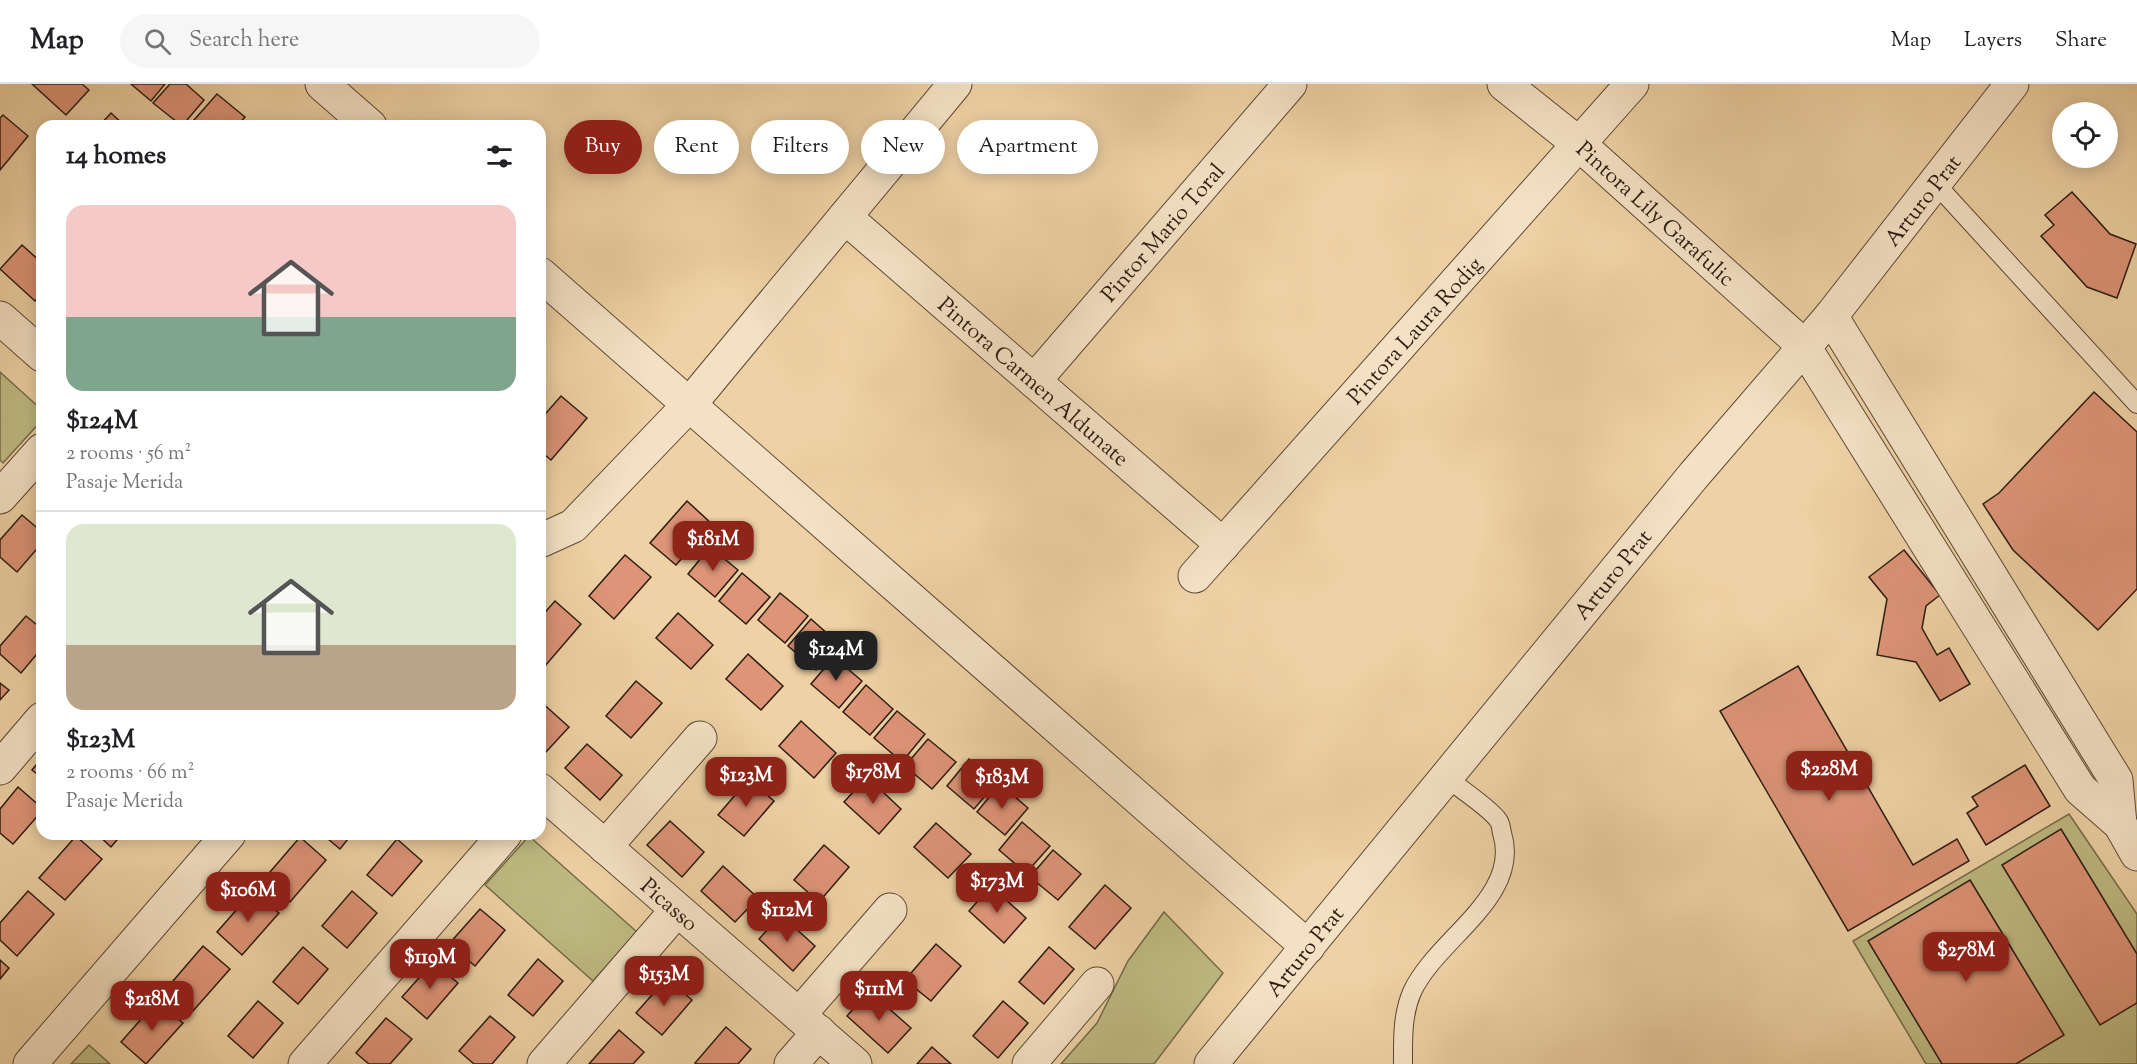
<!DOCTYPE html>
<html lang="en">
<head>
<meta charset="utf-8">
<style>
  body { margin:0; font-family:"Sorts Mill Goudy",serif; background:#f6f6f6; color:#202124; height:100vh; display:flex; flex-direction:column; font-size:22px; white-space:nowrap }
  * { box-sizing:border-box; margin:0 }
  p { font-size:20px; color:#757577 }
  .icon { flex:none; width:33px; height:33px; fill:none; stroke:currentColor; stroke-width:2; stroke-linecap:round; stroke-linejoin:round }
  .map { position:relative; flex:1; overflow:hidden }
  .details { position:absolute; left:36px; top:36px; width:510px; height:720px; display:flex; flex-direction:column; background:#fff; border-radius:18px; box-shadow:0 3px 15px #0003 }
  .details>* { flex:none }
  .hud { position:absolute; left:564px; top:36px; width:570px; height:54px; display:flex; gap:12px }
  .tools { position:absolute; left:2052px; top:18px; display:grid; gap:12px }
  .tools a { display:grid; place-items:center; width:66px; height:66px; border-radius:50%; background:#fff; box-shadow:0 3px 15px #0003; font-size:30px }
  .price { position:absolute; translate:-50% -51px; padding:0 14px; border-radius:12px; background:#8f2418; color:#fff; font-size:20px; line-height:39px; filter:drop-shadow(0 2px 3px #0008) }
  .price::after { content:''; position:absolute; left:50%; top:36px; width:18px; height:14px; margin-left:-9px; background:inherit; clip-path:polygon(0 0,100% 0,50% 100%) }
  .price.current { background:#222; color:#fff }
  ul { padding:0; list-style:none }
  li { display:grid; align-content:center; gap:12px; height:318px; padding:0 30px }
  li+li { border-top:2px solid #e0e0e0 }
  li span { display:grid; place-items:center; height:186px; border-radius:18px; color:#555 }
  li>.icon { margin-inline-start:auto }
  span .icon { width:108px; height:108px; fill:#fffc; stroke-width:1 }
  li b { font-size:26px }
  h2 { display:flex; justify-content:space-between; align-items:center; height:72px; padding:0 30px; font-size:26px }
  .chip { padding:0 21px; border-radius:27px; background:#fff; box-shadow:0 3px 15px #0003; font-size:21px; line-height:54px }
  .chip.current { background:#8f2418; color:#fff }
  header { display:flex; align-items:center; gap:36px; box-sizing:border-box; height:84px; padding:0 30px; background:#fff; border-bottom:2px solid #e0e0e0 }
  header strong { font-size:28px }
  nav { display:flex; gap:33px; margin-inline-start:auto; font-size:21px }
  .search { width:420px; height:54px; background:#f6f6f6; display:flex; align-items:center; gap:15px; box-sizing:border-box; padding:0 21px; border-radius:33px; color:#757577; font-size:22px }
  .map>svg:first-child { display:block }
  .green { fill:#beba82; stroke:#756b4a; stroke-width:1.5 }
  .building { fill:#dd9477; stroke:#2c1c13; stroke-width:1.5 }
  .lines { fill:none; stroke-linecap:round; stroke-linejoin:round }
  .service-casing { stroke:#5c4937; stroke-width:20 }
  .minor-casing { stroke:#5c4937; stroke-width:35 }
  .tertiary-casing { stroke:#5c4937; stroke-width:35 }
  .service { stroke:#f4e1c4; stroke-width:18 }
  .minor { stroke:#f4e1c4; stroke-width:33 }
  .tertiary { stroke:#f4e1c4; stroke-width:33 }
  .labels { text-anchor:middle; stroke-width:4.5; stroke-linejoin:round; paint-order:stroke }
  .street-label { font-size:22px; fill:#2c1c13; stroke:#f4e1c4 }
</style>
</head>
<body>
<header>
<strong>Map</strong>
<div class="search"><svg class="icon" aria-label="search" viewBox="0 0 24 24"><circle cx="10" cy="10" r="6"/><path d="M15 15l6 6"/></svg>Search here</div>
<nav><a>Map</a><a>Layers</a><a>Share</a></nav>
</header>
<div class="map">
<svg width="2137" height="980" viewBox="0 0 2137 980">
  <rect width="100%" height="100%" fill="#eed1a4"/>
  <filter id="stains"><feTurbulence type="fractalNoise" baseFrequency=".00333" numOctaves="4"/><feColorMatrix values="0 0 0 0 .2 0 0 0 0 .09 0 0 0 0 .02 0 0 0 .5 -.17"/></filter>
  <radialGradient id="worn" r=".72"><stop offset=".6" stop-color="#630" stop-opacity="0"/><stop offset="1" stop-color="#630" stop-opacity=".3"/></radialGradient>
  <!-- green -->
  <g class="green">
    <polygon points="0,288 42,326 42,336 3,379 0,376"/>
    <polygon points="2069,730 2137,830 2137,980 1926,980 1853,857"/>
    <polygon points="529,752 637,848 593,897 485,801"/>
    <polygon points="1164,828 1223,889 1154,980 1061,980 1097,939 1128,877"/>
    <polygon points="89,961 110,980 71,980"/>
  </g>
  <!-- building -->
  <g class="building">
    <polygon points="32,0 82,0 89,6 66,31"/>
    <polygon points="131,0 165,0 151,17"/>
    <polygon points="170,0 186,0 204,16 182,42 153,19"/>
    <polygon points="217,10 245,33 237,42 201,42 194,36"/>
    <polygon points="111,29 125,42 99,42"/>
    <polygon points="3,31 28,52 0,86 0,34"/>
    <polygon points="2072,108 2110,150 2136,160 2117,214 2087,203 2041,152 2054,141 2045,131"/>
    <polygon points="22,161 42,179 42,209 35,217 0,185"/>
    <polygon points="2094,308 2137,348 2137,505 2098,546 2013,466 1983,420 1999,409"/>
    <polygon points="561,312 587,334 551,376 540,367 540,336"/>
    <polygon points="687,417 712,440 676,481 650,459"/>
    <polygon points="22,431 42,448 42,459 17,488 0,473 0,456"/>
    <polygon points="710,463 738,486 715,513 688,490"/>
    <polygon points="1904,466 1940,511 1926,522 1922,544 1937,571 1949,564 1970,600 1940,617 1916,578 1877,571 1887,515 1869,493"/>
    <polygon points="625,471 651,493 614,535 589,512"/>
    <polygon points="742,489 770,513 746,540 719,517"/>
    <polygon points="780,509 808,532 785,559 758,536"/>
    <polygon points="555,517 581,540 545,582 540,578 540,534"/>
    <polygon points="678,529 713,561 691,585 656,554"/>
    <polygon points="26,532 42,545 42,564 21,589 0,570 0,562"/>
    <polygon points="811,535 838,559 816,586 788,562"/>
    <polygon points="748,570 783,602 761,626 726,595"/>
    <polygon points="834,573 862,597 839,624 811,600"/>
    <polygon points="1798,582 1913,781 1957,755 1969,777 1848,847 1720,627"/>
    <polygon points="636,597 662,619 631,654 606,632"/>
    <polygon points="0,599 9,606 0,616"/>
    <polygon points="866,601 893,625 870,651 843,628"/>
    <polygon points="540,617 569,643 546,668 540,662"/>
    <polygon points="897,627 925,650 902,678 874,654"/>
    <polygon points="801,637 836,669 814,694 779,662"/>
    <polygon points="928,655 956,678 932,705 905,682"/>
    <polygon points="587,660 622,691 600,716 565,684"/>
    <polygon points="42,674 42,694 32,686"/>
    <polygon points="969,675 997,698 974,725 947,702"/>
    <polygon points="2025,681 2050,722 1986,761 1967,729 1978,722 1972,713"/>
    <polygon points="867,693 901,725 879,750 844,718"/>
    <polygon points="749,695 774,717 744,752 718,731"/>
    <polygon points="1000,700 1028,724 1005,751 977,728"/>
    <polygon points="18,703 42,724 42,727 13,760 0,749 0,725"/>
    <polygon points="670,737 704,768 682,793 647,761"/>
    <polygon points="1022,738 1050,762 1026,789 999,766"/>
    <polygon points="936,739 971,770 948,794 914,763"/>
    <polygon points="2061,745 2137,870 2137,919 2100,941 2002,781"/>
    <polygon points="97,750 122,750 111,763"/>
    <polygon points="322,750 352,750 340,765"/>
    <polygon points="76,752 102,775 65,816 39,794"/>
    <polygon points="300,753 326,776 290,818 264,795"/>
    <polygon points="397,755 422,777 392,812 367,791"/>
    <polygon points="824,761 849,783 819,818 794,796"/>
    <polygon points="1053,766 1081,790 1058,816 1030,793"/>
    <polygon points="723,782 758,814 735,838 701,807"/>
    <polygon points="1970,796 2064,951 2016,980 1942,980 1868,857"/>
    <polygon points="1105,801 1131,824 1095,865 1069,843"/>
    <polygon points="991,802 1026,834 1004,859 969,827"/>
    <polygon points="28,807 54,830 17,872 0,856 0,839"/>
    <polygon points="253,807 279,829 242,871 217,848"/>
    <polygon points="352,807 377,829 347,864 322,842"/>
    <polygon points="480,825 505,846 475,882 449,860"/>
    <polygon points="781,831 815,862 793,887 759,855"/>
    <polygon points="936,860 961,882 931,917 905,896"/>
    <polygon points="203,862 230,885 193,927 167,904"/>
    <polygon points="303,863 328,885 298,920 273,898"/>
    <polygon points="1049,863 1074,885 1044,920 1019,898"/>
    <polygon points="538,875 563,897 533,932 508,911"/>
    <polygon points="0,876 9,884 0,895"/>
    <polygon points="433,878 458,899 427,935 402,913"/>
    <polygon points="667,894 692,916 662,951 636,929"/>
    <polygon points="869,907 911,944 888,969 847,932"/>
    <polygon points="157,917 183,939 146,980 121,958"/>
    <polygon points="258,917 283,939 253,974 228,952"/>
    <polygon points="1003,917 1028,939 998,974 973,952"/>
    <polygon points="490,932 515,953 492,980 474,980 459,967"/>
    <polygon points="386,934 412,955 390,980 369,980 356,969"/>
    <polygon points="726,943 751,965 738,980 697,980 695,979"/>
    <polygon points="619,946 644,968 633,980 589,980"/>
    <polygon points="932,963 951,980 917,980"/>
  </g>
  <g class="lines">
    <!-- service casing -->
    <g class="service-casing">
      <g id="service">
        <polyline points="1935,99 2137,320"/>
        <path d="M1403,980C1403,956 1402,931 1412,908C1436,855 1522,813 1502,749C1501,745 1501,739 1498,736C1491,725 1457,702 1445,693"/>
      </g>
    </g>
    <!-- minor casing -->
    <g class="minor-casing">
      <g id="minor">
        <polyline points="322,0 370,42"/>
        <polyline points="1504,0 1579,60 1803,261 2080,705 2120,740 2137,770"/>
        <polyline points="845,133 1223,461"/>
        <polyline points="540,190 1308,863"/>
        <polyline points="1831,232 2116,696 2120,740"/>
        <polyline points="0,234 42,271"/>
        <polyline points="1034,297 1290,0"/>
        <polyline points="0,413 42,366"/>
        <polyline points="540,457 573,442 689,321 955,0"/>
        <polyline points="1195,492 1632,0"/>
        <polyline points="0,684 42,635"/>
        <polyline points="540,706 855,980"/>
        <polyline points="605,763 700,654"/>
        <polyline points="799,931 890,826"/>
        <polyline points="30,980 229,750"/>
        <polyline points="305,980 505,750"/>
        <polyline points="544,980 677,826"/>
        <polyline points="791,980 819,948"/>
        <polyline points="1029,980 1097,900"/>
      </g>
    </g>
    <!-- tertiary casing -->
    <g class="tertiary-casing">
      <polyline id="tertiary" points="1211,980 1694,391 1831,232 2012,0"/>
    </g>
    <!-- service -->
    <use href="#service" class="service"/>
    <!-- minor -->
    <use href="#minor" class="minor"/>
    <!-- tertiary -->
    <use href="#tertiary" class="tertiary"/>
  </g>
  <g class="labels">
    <!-- street labels -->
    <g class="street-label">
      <text transform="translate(1922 116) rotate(-52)" y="8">Arturo Prat</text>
      <text transform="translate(1656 129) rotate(42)" y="8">Pintora Lily Garafulic</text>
      <text transform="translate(1162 148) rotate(-49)" y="8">Pintor Mario Toral</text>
      <text transform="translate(1414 246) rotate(-48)" y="8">Pintora Laura Rodig</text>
      <text transform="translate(1034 297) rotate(41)" y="8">Pintora Carmen Aldunate</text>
      <text transform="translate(1612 490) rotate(-51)" y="8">Arturo Prat</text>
      <text transform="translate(670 820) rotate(41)" y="8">Picasso</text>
      <text transform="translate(1304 867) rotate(-51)" y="8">Arturo Prat</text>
    </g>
  </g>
  <rect width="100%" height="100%" filter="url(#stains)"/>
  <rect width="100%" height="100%" fill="url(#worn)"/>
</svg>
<div class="tools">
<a><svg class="icon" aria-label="locate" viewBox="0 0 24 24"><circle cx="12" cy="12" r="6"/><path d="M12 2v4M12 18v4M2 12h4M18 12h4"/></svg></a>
</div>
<b class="price" style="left:713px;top:488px">$181M</b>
<b class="price current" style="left:836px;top:598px">$124M</b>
<b class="price" style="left:1829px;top:718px">$228M</b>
<b class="price" style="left:873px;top:721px">$178M</b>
<b class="price" style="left:746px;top:724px">$123M</b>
<b class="price" style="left:1002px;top:726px">$183M</b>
<b class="price" style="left:997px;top:830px">$173M</b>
<b class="price" style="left:248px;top:839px">$106M</b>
<b class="price" style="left:787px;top:859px">$112M</b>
<b class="price" style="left:1966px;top:899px">$278M</b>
<b class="price" style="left:430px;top:906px">$119M</b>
<b class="price" style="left:664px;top:923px">$153M</b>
<b class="price" style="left:879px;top:938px">$111M</b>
<b class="price" style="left:152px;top:948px">$218M</b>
<div class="hud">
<a class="chip current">Buy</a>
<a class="chip">Rent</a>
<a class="chip">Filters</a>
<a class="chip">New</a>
<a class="chip">Apartment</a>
</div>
<section class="details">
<h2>14 homes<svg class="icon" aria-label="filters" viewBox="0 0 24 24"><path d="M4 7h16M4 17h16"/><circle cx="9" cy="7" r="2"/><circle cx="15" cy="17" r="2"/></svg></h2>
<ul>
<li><span style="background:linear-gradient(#f6c9c9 60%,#7fa58c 0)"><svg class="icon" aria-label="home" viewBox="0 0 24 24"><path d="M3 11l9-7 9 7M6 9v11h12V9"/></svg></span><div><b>$124M</b><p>2 rooms · 56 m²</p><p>Pasaje Merida</p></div></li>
<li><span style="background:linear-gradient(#dfe7d0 65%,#b9a48a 0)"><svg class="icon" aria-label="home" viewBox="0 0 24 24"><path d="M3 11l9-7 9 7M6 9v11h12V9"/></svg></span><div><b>$123M</b><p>2 rooms · 66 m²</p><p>Pasaje Merida</p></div></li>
</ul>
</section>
</div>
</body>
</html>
